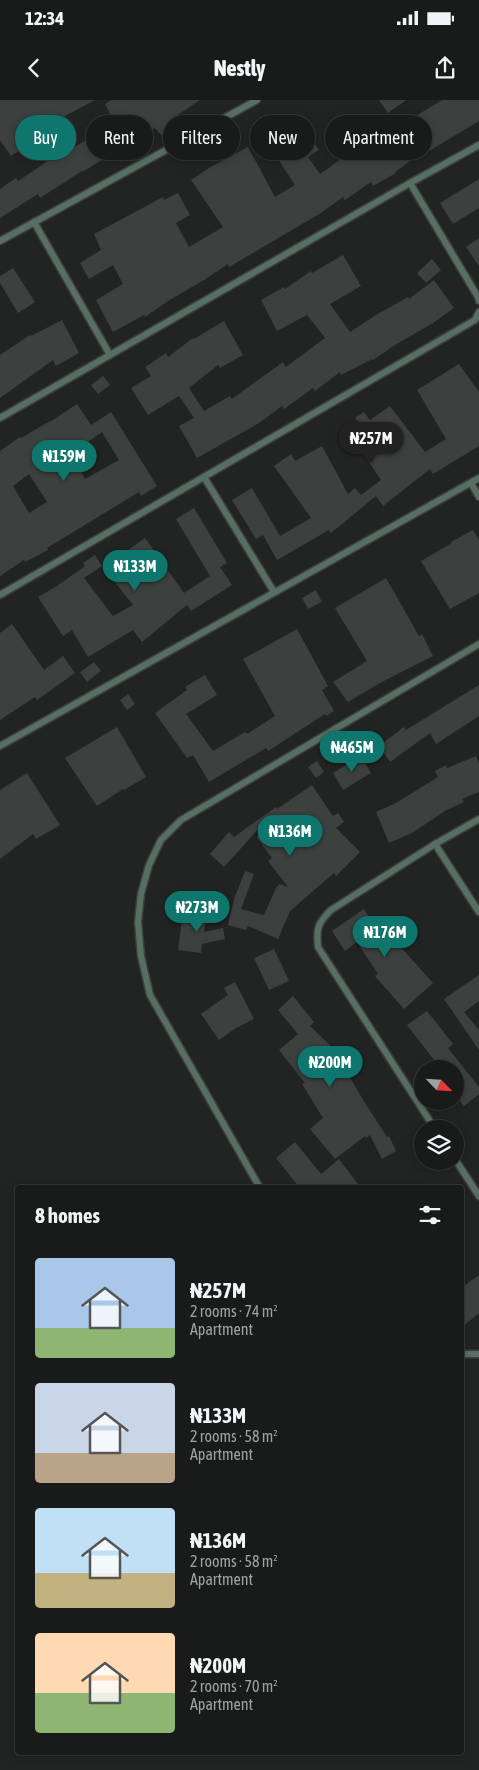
<!DOCTYPE html>
<html lang="en">
<head>
<meta charset="utf-8">
<style>
  body { margin:0; font-family:"Asap Condensed",sans-serif; background:#222423; color:#f1f3f6; height:100vh; display:flex; flex-direction:column; font-size:19px; white-space:nowrap }
  * { box-sizing:border-box; margin:0 }
  p { font-size:16px; color:#9fa1a2 }
  .icon { flex:none; width:28px; height:28px; fill:none; stroke:currentColor; stroke-width:2; stroke-linecap:round; stroke-linejoin:round }
  .map { position:relative; flex:1; overflow:hidden }
  .details { position:absolute; left:15px; top:1085px; width:449px; height:570px; display:flex; flex-direction:column; background:#191b1a; border-radius:5px; box-shadow:0 2px 8px #0003,0 0 0 1px #373939 }
  .details>* { flex:none }
  .top-card { position:absolute; left:15px; top:15px; width:450px; height:45px; display:flex; gap:10px }
  .needle { width:32px; rotate:115deg }
  .tools { position:absolute; left:414px; top:960px; display:grid; gap:10px }
  .tools a { display:grid; place-items:center; width:50px; height:50px; border-radius:50%; background:#191b1a; box-shadow:0 2px 8px #0003,0 0 0 1px #373939; font-size:25px }
  .price { position:absolute; translate:-50% -42px; padding:0 11px; border-radius:18px; background:#0f766e; color:#fff; font-size:16px; line-height:32px; filter:drop-shadow(0 1px 2px #0008) }
  .price::after { content:''; position:absolute; left:50%; top:30px; width:15px; height:11px; margin-left:-8px; background:inherit; clip-path:polygon(0 0,100% 0,50% 100%) }
  .price.on { background:#222; color:#fff }
  ul { padding:0; list-style:none }
  li { display:flex; align-items:center; gap:15px; height:125px; padding:0 20px }
  li span { display:grid; place-items:center; flex:none; width:140px; height:100px; border-radius:5px; color:#555 }
  li>.icon { margin-inline-start:auto }
  span .icon { width:60px; height:60px; fill:#fffc; stroke-width:1 }
  li b { font-size:21px }
  h2 { display:flex; justify-content:space-between; align-items:center; height:60px; padding:0 20px; font-size:21px }
  .pill { padding:0 18px; border-radius:22px; background:#191b1a; box-shadow:0 2px 8px #0003,0 0 0 1px #373939; font-size:18px; line-height:45px }
  .pill.on { background:#0f766e; color:#fff }
  .status { display:flex; justify-content:space-between; align-items:center; height:35px; padding:0 25px; background:#191b1a; direction:ltr }
  .status svg { height:14px; fill:currentColor }
  header { display:flex; justify-content:space-between; align-items:center; height:65px; padding:0 20px; background:#191b1a; font-size:22px; font-weight:800 }
  .map>svg:first-child { display:block }
  .building { fill:#3c403e; fill-rule:evenodd }
  .lines { fill:none; stroke-linecap:round; stroke-linejoin:round }
  .lane-casing { stroke:#3d3f3e; stroke-width:9 }
  .lane { stroke:#576f62; stroke-width:6 }
</style>
</head>
<body>
<div class="status"><b>12:34</b><svg viewBox="0 0 49 12"><path d="M0 12V9h3v3zM5 12V6h3v6zM10 12V3h3v9zM15 12V0h3v12zM26 1h20v11H26zM47 4h2v5h-2z"/></svg></div>
<header><svg class="icon" aria-label="back" viewBox="0 0 24 24"><path d="M15 5l-7 7 7 7"/></svg>Nestly<svg class="icon" aria-label="share" viewBox="0 0 24 24"><path d="M12 15V3M7 8l5-5 5 5M5 13v7h14v-7"/></svg></header>
<div class="map">
<svg width="479" height="1670" viewBox="0 0 479 1670">
  <rect width="100%" height="100%" fill="#212423"/>
  <!-- building -->
  <g class="building">
    <polygon points="0,0 95,0 65,16 30,39 32,42 11,56 0,40"/>
    <polygon points="112,0 200,0 166,23 172,30 164,38 155,28 82,72 82,71 40,98 38,94 0,118 0,89 16,78 18,81 60,53 61,55 115,23 105,4"/>
    <polygon points="379,0 406,0 388,13"/>
    <polygon points="442,0 479,0 479,21 429,51 427,49 395,72 396,73 373,86 371,82 345,100 343,97 321,113 229,167 228,164 204,180 168,201 145,217 144,215 113,232 96,200 123,184 113,165 89,179 80,163 101,150 94,134 163,97 164,100 178,93 190,115 176,123 189,147 223,127 191,80 209,68 248,47 275,97 295,85 272,50 285,41 277,30 297,17 319,50 308,57 320,74 344,57 375,40 375,41"/>
    <polygon points="479,79 479,108 453,124 440,103"/>
    <polygon points="479,138 479,166 466,147"/>
    <polygon points="343,155 361,186 330,204 350,232 376,215 408,197 409,199 434,180 454,208 433,223 395,245 373,260 372,259 341,275 340,272 315,291 313,288 284,309 282,306 259,323 197,358 179,326 194,318 179,296 148,315 131,288 151,276 145,267 166,253 168,257 193,238 194,239 224,221 243,255 220,268 218,265 189,288 204,311 230,296 232,299 283,262 286,267 325,238 307,215 277,231 261,200 284,187 285,189 311,171 312,173"/>
    <polygon points="432,159 441,170 426,183 417,173"/>
    <polygon points="13,168 35,202 18,213 0,183 0,176"/>
    <polygon points="62,220 79,253 56,266 53,260 0,298 0,255 30,235 31,236"/>
    <polygon points="459,264 479,292 479,346 433,374 430,369 383,406 376,396 331,433 329,430 277,460 263,435 256,439 232,400 252,388 280,436 311,418 274,366 291,354 295,361 322,346 348,394 355,388 361,395 381,380 349,332 360,324 355,318 364,312 370,320 390,306 425,352 446,339 417,290"/>
    <polygon points="103,276 110,285 98,294 91,285"/>
    <path d="M77,304L91,325L111,312L157,386L141,396L139,392L47,448L48,450L25,462L24,460L0,476V351L20,337L21,338L50,321V322ZM102,332L119,360L85,379L72,353ZM29,374L47,402L29,413L13,386Z"/>
    <polygon points="194,408 227,463 220,467 232,485 191,511 187,505 142,542 133,530 88,557 72,530 63,536 38,497 57,486 85,466 83,463 95,455 102,466 84,478 113,516 133,505 107,472 131,453 128,450 145,438 184,493 210,476 176,419"/>
    <polygon points="473,430 479,440 479,493 450,509 421,461 452,443 451,442"/>
    <polygon points="386,478 419,536 422,534 433,556 378,584 348,602 333,582 367,561 335,508"/>
    <polygon points="316,490 322,502 308,509 302,498"/>
    <polygon points="12,524 44,570 63,556 75,573 37,600 35,597 0,620 0,533"/>
    <polygon points="297,529 328,586 322,590 334,611 326,616 325,614 268,651 266,648 209,682 193,655 187,658 155,613 187,590 185,587 205,575 217,595 186,614 213,651 245,632 247,634 275,616 243,559"/>
    <polygon points="94,562 101,571 87,582 80,572"/>
    <polygon points="479,585 479,616 436,644 430,633 390,662 379,646 404,627 406,630"/>
    <polygon points="128,594 135,604 127,610 120,600"/>
    <polygon points="117,627 146,677 124,690 123,689 97,706 65,658"/>
    <polygon points="361,656 371,673 343,690 333,673"/>
    <polygon points="476,656 479,664 479,692 462,699 464,702 445,711 412,733 389,743 376,712 396,703 438,677 435,671 446,665 447,668"/>
    <polygon points="317,661 324,672 316,678 308,667"/>
    <polygon points="27,673 60,725 36,739 33,734 0,759 0,690"/>
    <polygon points="312,685 333,716 338,713 344,722 336,728 360,752 336,776 334,773 290,811 278,839 248,826 246,830 228,825 234,799 245,771 254,774 241,809 264,815 276,788 280,784 288,787 268,761 272,758 257,738 261,726 224,767 210,754 229,732 234,737 276,707 277,709"/>
    <polygon points="364,809 378,831 389,824 401,842 398,844 433,883 404,909 375,876 378,874 357,842 345,851 332,831"/>
    <polygon points="183,812 206,815 204,832 223,828 225,839 202,844 201,853 178,850"/>
    <polygon points="274,849 289,881 269,890 254,858"/>
    <polygon points="479,875 479,901 464,912 479,930 479,950 444,899"/>
    <polygon points="235,882 254,919 236,928 219,940 201,914 228,895 224,888"/>
    <polygon points="293,896 314,922 310,926 339,954 337,956 365,1003 387,1037 389,1036 396,1051 382,1059 370,1035 366,1038 365,1036 335,1059 310,1029 323,1018 302,984 305,983 279,950 298,934 278,910"/>
    <polygon points="427,911 453,944 448,948 479,987 479,994 464,1006 455,995 455,969 441,969 407,925"/>
    <polygon points="295,1042 321,1074 339,1059 361,1088 300,1088 276,1058"/>
    <polygon points="479,1175 479,1213 461,1228 461,1188"/>
  </g>
  <g class="lines">
    <!-- lane casing -->
    <g class="lane-casing">
      <g id="lane">
        <polyline points="410,83 478,197 479,201"/>
        <polyline points="34,122 110,255"/>
        <polyline points="0,141 257,0"/>
        <polyline points="0,318 410,83 479,45"/>
        <polyline points="204,377 274,492"/>
        <polyline points="471,383 479,397"/>
        <polyline points="0,495 475,220 479,212"/>
        <polyline points="0,646 479,378"/>
        <polyline points="435,744 479,812"/>
        <path d="M435,1029L318,847C316,828 318,823 331,810L435,744L479,719"/>
        <polyline points="455,1059 479,1096"/>
        <polyline points="260,1088 150,895 141,856 138,822 141,794 149,765 161,740 181,720 479,544"/>
        <polyline points="461,1254 479,1254"/>
      </g>
    </g>
    <!-- lane -->
    <use href="#lane" class="lane"/>
  </g>
</svg>
<div class="tools">
<a><svg class="needle" viewBox="-14 -14 28 28"><path d="M0-13l5 13h-10z" fill="#e53935"/><path d="M0 13l5-13h-10z" fill="#9fa1a2"/></svg></a>
<a><svg class="icon" aria-label="layers" viewBox="0 0 24 24"><path d="M12 4l9 5-9 5-9-5zM3 14l9 5 9-5"/></svg></a>
</div>
<b class="price on" style="left:371px;top:364px">₦257M</b>
<b class="price" style="left:64px;top:382px">₦159M</b>
<b class="price" style="left:135px;top:492px">₦133M</b>
<b class="price" style="left:352px;top:673px">₦465M</b>
<b class="price" style="left:290px;top:757px">₦136M</b>
<b class="price" style="left:197px;top:833px">₦273M</b>
<b class="price" style="left:385px;top:858px">₦176M</b>
<b class="price" style="left:330px;top:988px">₦200M</b>
<div class="top-card">
<a class="pill on">Buy</a>
<a class="pill">Rent</a>
<a class="pill">Filters</a>
<a class="pill">New</a>
<a class="pill">Apartment</a>
</div>
<section class="details">
<h2>8 homes<svg class="icon" aria-label="filters" viewBox="0 0 24 24"><path d="M4 7h16M4 17h16"/><circle cx="9" cy="7" r="2"/><circle cx="15" cy="17" r="2"/></svg></h2>
<ul>
<li><span style="background:linear-gradient(#a9c7e8 70%,#8fb573 0)"><svg class="icon" aria-label="home" viewBox="0 0 24 24"><path d="M3 11l9-7 9 7M6 9v11h12V9"/></svg></span><div><b>₦257M</b><p>2 rooms · 74 m²</p><p>Apartment</p></div></li>
<li><span style="background:linear-gradient(#c9d6e8 70%,#b9a48a 0)"><svg class="icon" aria-label="home" viewBox="0 0 24 24"><path d="M3 11l9-7 9 7M6 9v11h12V9"/></svg></span><div><b>₦133M</b><p>2 rooms · 58 m²</p><p>Apartment</p></div></li>
<li><span style="background:linear-gradient(#bfe0f5 65%,#c2b280 0)"><svg class="icon" aria-label="home" viewBox="0 0 24 24"><path d="M3 11l9-7 9 7M6 9v11h12V9"/></svg></span><div><b>₦136M</b><p>2 rooms · 58 m²</p><p>Apartment</p></div></li>
<li><span style="background:linear-gradient(#ffd9b3 60%,#8fb573 0)"><svg class="icon" aria-label="home" viewBox="0 0 24 24"><path d="M3 11l9-7 9 7M6 9v11h12V9"/></svg></span><div><b>₦200M</b><p>2 rooms · 70 m²</p><p>Apartment</p></div></li>
</ul>
</section>
</div>
</body>
</html>
